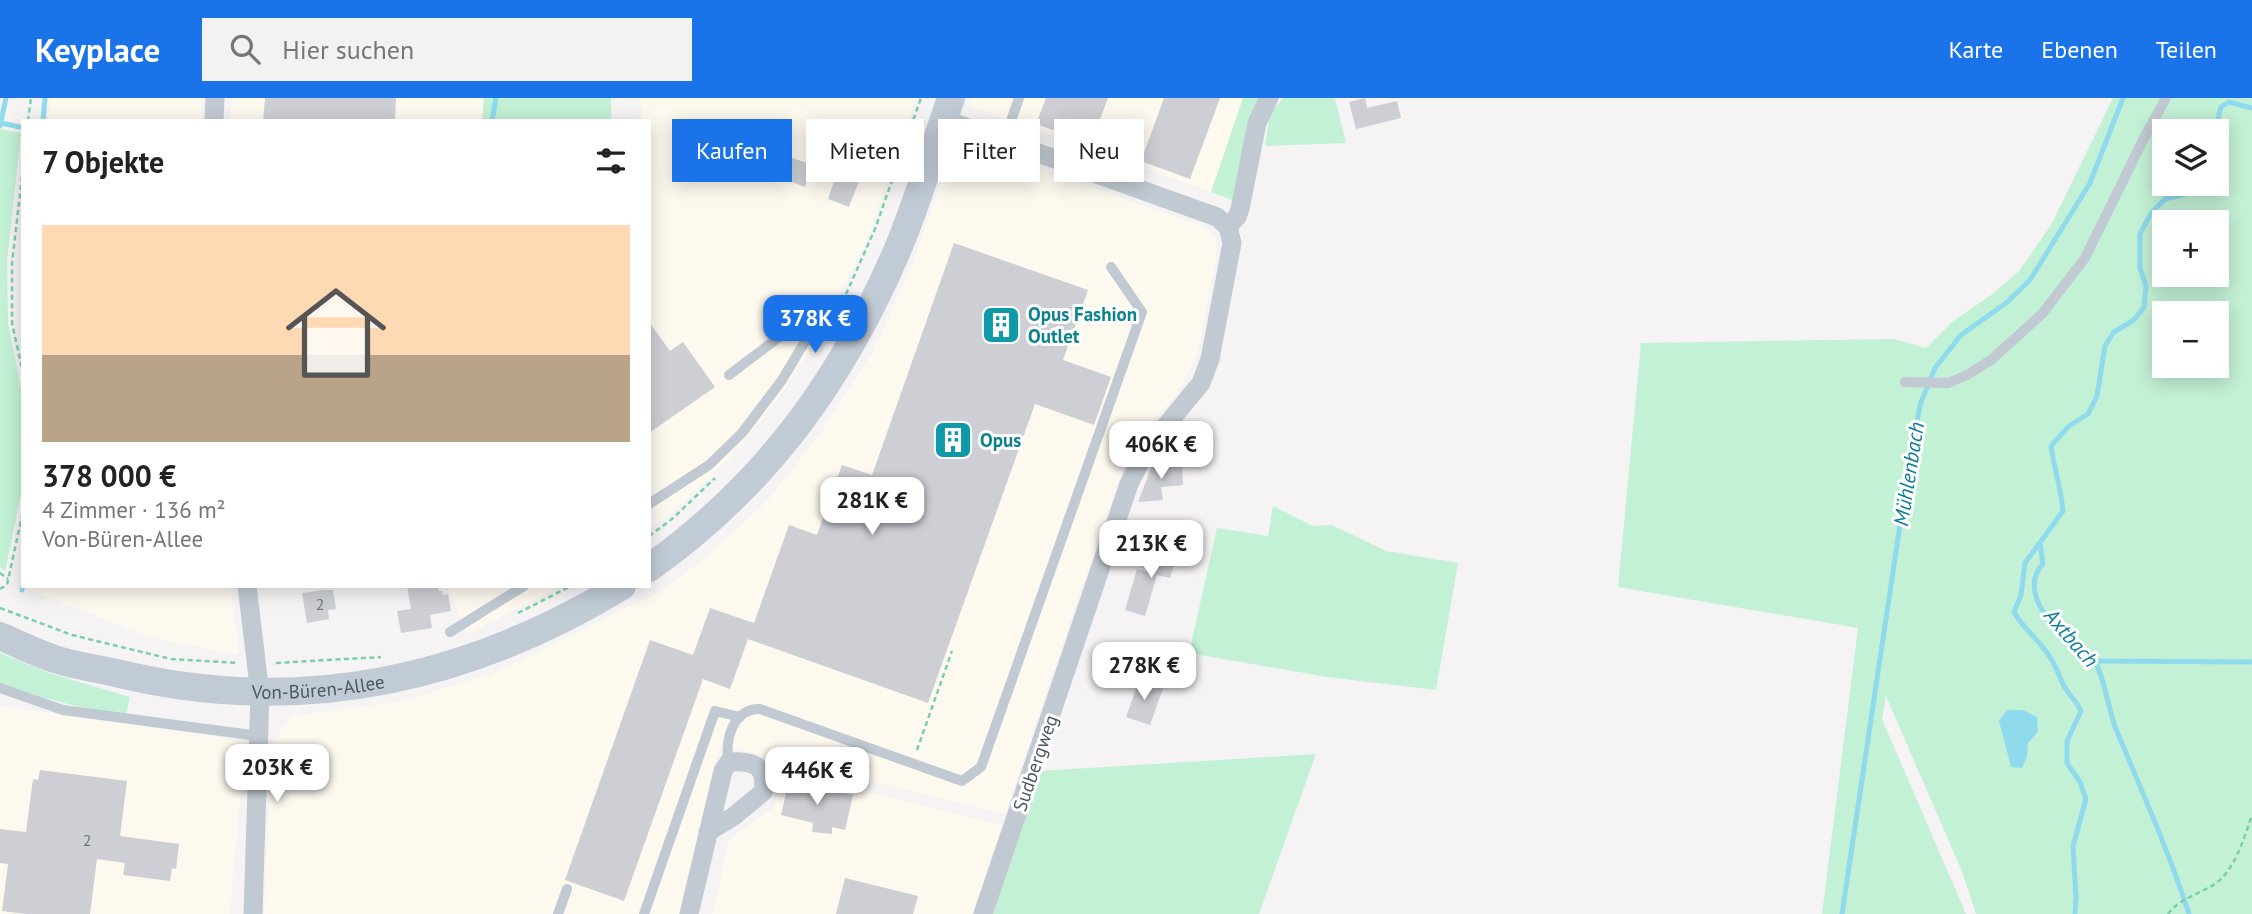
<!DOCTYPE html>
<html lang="de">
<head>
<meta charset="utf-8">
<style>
  body { margin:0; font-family:"PT Sans",sans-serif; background:#f2f2f2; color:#222; height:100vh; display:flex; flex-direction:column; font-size:26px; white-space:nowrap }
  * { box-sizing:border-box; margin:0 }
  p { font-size:23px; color:#767676 }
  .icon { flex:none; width:38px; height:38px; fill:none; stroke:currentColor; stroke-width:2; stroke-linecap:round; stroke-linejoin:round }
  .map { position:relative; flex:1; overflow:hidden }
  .panel { position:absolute; left:21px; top:21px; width:630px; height:469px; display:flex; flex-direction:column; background:#fff; border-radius:0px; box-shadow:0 4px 18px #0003 }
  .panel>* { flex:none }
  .banner { position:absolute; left:672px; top:21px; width:665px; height:63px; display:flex; gap:14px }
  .controls { position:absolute; left:2152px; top:21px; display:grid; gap:14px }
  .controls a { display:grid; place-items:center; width:77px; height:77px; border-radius:0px; background:#fff; box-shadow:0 4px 18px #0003; font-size:35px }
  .price { position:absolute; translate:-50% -60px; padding:0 16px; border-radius:14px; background:#fff; color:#222; font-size:23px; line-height:46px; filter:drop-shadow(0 2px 4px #0008) }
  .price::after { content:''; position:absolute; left:50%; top:42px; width:21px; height:16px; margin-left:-10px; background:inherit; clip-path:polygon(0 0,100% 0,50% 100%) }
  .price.active { background:#1a73e8; color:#fff }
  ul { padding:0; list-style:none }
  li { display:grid; align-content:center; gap:14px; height:371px; padding:0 21px }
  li+li { border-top:2px solid #e0e0e0 }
  li span { display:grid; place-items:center; height:217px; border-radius:0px; color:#555 }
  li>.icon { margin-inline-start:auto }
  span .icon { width:126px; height:126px; fill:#fffc; stroke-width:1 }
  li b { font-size:30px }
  h2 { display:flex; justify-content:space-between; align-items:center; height:84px; padding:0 21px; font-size:30px }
  .chip { padding:0 24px; border-radius:0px; background:#fff; box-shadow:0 4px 18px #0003; font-size:24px; line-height:63px }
  .chip.active { background:#1a73e8; color:#fff }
  header { display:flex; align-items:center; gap:42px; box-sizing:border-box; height:98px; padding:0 35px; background:#1a73e8; color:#fff }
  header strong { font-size:33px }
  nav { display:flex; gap:38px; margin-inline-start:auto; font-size:24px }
  .search { width:490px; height:63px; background:#f2f2f2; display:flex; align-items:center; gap:18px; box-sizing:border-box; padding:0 24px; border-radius:0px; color:#767676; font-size:26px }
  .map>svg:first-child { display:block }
  .commercial { fill:#fdf9ef }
  .green { fill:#c3f1d5; fill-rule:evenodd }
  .water { fill:#90daee }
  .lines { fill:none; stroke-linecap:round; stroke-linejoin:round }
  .stream { stroke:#90daee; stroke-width:5 }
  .building { fill:#cdcfd5 }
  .path { stroke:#7ad0a6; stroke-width:2.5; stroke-dasharray:5 3.5; stroke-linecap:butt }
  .lane { stroke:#c1cad2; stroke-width:10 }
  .street { stroke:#c1cad2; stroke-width:19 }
  .secondary { stroke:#c1cbd6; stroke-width:28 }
  .labels { text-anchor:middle; stroke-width:6; stroke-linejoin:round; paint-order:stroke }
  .number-label { font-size:16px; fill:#6b747e }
  .culture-label { font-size:19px; font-weight:bold; fill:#0d838f; stroke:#fff; text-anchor:start }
  .street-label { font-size:19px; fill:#4a5661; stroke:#fff }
  .water-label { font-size:21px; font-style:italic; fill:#0c7c9b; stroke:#fff }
</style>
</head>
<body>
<header>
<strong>Keyplace</strong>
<div class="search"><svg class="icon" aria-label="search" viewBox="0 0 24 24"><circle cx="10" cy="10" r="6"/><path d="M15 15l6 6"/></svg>Hier suchen</div>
<nav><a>Karte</a><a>Ebenen</a><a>Teilen</a></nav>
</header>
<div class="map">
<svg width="2252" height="816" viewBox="0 0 2252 816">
  <rect width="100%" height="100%" fill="#f5f3f3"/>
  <!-- commercial -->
  <g class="commercial">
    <polygon points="50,0 203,0 201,23 48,23"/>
    <polygon points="232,0 484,0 482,23 230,23"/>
    <polygon points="641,0 916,0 867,142 817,242 776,304 732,358 671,415 649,431 649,23 641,23"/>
    <polygon points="972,0 1243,0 1211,94 969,8"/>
    <polygon points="957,42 1207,130 1216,139 1217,154 1198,254 1177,296 1134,343 1118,383 1005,716 720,647 680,816 264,816 272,646 291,618 402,603 491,576 661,493 704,461 768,402 821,334 872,255 908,177"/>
    <polygon points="31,488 231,488 239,557 152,540 30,492"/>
    <polygon points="446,488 561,488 468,536"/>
    <polygon points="0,608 245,643 230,816 0,816"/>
    <polygon points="786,673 1002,727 972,816 712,816 729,742 773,710"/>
  </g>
  <!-- green -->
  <g class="green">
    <polygon points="484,0 611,0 611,23 482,23"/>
    <polygon points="1243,0 1259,0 1232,102 1211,94"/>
    <polygon points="1283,0 1335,0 1346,45 1265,48 1270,16"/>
    <path d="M2113,0H2252V816H1976L1961,771L1886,598L1882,621L1966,816H1822L1858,530L1618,489L1641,245L1894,241L1926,250L1952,224L1994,195L2019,173L2051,127ZM2165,33H2217V86H2165ZM2165,124H2217V177H2165ZM2165,215H2217V268H2165Z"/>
    <polygon points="0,31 21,35 7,163 8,225 23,302 23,387 5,473 0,469"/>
    <polygon points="1273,408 1313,428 1332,427 1386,453 1458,465 1436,592 1327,579 1189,555 1217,430 1268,438"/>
    <path d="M0,555L49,575L130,599L126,617C82,611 42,600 0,585Z"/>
    <polygon points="1316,656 1259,816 993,816 1039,673"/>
  </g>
  <!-- water -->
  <polygon class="water" points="2007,612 2023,612 2037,619 2038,634 2028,645 2027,658 2022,670 2011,669 1999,623"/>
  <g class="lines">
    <!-- stream -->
    <g class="stream">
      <polyline points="43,23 45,0"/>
      <polyline points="492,23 496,0"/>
      <polyline points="1,25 20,29"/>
      <polyline points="0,28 6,0"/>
      <polyline points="2217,48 2222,46 2218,20 2221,9 2229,4 2252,10"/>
      <path d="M2040,446L2043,466C2020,490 2048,526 2068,542C2077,549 2089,552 2094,561C2107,585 2107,611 2118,636C2143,696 2169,754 2189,816"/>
      <polyline points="22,492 23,488"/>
      <polyline points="2095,563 2252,564"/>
      <polyline points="1842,816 1905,393 1920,307 1935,270 1961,237 2006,205 2030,182 2090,85 2123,0"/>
      <path d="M2075,816L2076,799L2073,748L2086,701L2080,684L2067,665V643L2081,613C2076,602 2067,595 2063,586C2057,573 2054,563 2045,552C2034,537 2023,530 2014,514L2021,497L2025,465L2063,413C2061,390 2054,370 2051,348L2069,328L2088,316L2097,298L2105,248L2114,234L2134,222L2144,209L2146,188L2140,170V136L2151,115L2165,101L2207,91V86"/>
    </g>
  </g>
  <!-- building -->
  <g class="building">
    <polygon points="265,0 396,0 395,23 263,23"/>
    <polygon points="1046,0 1108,0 1091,45 1036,26"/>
    <polygon points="1164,0 1220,0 1190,81 1141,63"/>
    <polygon points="1365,0 1367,10 1397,3 1401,20 1356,31 1349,4"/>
    <polygon points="784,57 813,67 805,89 776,78"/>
    <polygon points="839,69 861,78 849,109 828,101"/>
    <polygon points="954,145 1088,192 1063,262 1111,279 1094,327 1035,306 928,605 748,541 730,591 703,581 624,803 565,782 650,542 693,557 710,510 754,525 789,427 817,437 842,367 872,377"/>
    <polygon points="649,224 670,253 683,244 715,289 649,335"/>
    <polygon points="1182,366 1183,387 1161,389 1163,402 1138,404 1152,368"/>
    <polygon points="1161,445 1179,450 1170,480 1157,477 1145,518 1125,512 1137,471 1152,475"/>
    <polygon points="407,488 438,488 439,493 442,493 443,497 448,496 451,513 430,517 432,530 401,535 397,513 411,511"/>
    <polygon points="324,492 333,492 336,511 328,512 329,521 307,525 302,495"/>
    <polygon points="1139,582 1163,590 1150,627 1126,619"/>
    <polygon points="40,672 127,683 120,738 179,746 176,771 172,770 170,783 123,777 125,765 97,761 90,816 26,816 2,813 8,766 0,765 0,731 26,734 33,681 38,682"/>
    <polygon points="789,682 853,697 845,732 832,729 832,736 812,734 813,725 781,717"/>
    <polygon points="845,780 918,798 913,816 836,816"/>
  </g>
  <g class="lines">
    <!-- path -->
    <g class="path">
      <polyline points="28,23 31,0"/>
      <polyline points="23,70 12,165 12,225 23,275"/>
      <polyline points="846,196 875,131 921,0"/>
      <polyline points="821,242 832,224"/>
      <polyline points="649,438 672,421 715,380"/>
      <polyline points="0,475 8,481"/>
      <polyline points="0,491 7,487 23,413"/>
      <polyline points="0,510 72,537 171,561 238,565"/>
      <polyline points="518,515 571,488"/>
      <polyline points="276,565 381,559"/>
      <polyline points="917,652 952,553"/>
      <path d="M2168,816C2179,801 2199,796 2215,786C2235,772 2244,740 2252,717"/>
    </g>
    <!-- lane -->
    <g class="lane">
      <polyline points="1004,43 1019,0"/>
      <polyline points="729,277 815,212 840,209 863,221"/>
      <polyline points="1905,284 1948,285 1967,277 1991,262 2042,216 2085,160 2146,36 2166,0"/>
      <polyline points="649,406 709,367 742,335 782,282 806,242 815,212"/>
      <polyline points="450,534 524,488"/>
      <polyline points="0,590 63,612 259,638"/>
      <path d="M729,664C724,643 733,610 760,611L962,683L981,669L1142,214L1111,169"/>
      <polyline points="558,816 567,791"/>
      <polyline points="644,816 715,613 740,619"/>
    </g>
    <!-- street -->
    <g class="street">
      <polyline points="943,21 1217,119 1228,129 1232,145 1210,261 1201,285 1146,352 1129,386 983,816"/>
      <polyline points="214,23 215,0"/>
      <polyline points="1228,129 1237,119 1240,111 1257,25 1269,0"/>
      <polyline points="247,488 260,596 253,816"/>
      <path d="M689,816L723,673L729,664C754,662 767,668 763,694L734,718L708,734"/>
    </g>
    <!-- secondary -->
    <g class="secondary">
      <path d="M649,470C769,385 846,276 902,141C920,95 935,47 951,0"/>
      <path id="s1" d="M0,538C16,545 32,553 49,559C70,567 94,570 116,575C297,619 464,584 622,488"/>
    </g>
  </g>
  <!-- icons -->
  <defs>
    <g id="building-square" transform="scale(2.0125)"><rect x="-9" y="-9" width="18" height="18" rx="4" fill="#0f9aa8" stroke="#fff"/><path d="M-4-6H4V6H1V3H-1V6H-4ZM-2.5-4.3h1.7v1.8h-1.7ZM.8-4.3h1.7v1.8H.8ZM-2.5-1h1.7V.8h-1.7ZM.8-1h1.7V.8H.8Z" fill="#fff"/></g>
  </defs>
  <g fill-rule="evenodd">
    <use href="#building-square" x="1001" y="227"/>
    <use href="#building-square" x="953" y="342"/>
  </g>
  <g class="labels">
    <!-- number labels -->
    <g class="number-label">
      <text x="320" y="512">2</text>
      <text x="87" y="748">2</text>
    </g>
    <!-- culture labels -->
    <g class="culture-label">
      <text x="1028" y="223">Opus Fashion<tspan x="1028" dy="22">Outlet</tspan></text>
      <text x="980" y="349">Opus</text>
    </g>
    <!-- street labels -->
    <g class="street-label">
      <text dy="7" stroke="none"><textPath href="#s1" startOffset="326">Von-Büren-Allee</textPath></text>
      <text transform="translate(1035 665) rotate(-71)" y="7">Sudbergweg</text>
    </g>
    <!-- water labels -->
    <g class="water-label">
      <text transform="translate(1909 376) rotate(-81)" y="7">Mühlenbach</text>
      <text transform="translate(2071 540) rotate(49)" y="7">Axtbach</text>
    </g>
  </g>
</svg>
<div class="controls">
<a><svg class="icon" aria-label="layers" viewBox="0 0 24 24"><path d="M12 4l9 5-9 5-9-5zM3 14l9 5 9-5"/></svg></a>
<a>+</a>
<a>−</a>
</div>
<b class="price active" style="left:815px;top:257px">378K €</b>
<b class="price" style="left:1161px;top:383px">406K €</b>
<b class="price" style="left:872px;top:439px">281K €</b>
<b class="price" style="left:1151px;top:482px">213K €</b>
<b class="price" style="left:1144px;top:604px">278K €</b>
<b class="price" style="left:277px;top:706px">203K €</b>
<b class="price" style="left:817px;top:709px">446K €</b>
<div class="banner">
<a class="chip active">Kaufen</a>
<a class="chip">Mieten</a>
<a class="chip">Filter</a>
<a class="chip">Neu</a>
</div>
<section class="panel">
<h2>7 Objekte<svg class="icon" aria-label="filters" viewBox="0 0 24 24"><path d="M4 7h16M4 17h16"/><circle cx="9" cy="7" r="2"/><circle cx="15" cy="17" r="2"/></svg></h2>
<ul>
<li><span style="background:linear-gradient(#ffd9b3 60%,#b9a48a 0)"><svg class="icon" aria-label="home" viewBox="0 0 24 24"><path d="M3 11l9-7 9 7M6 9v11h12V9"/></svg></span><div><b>378 000 €</b><p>4 Zimmer · 136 m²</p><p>Von-Büren-Allee</p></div></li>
</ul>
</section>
</div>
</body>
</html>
